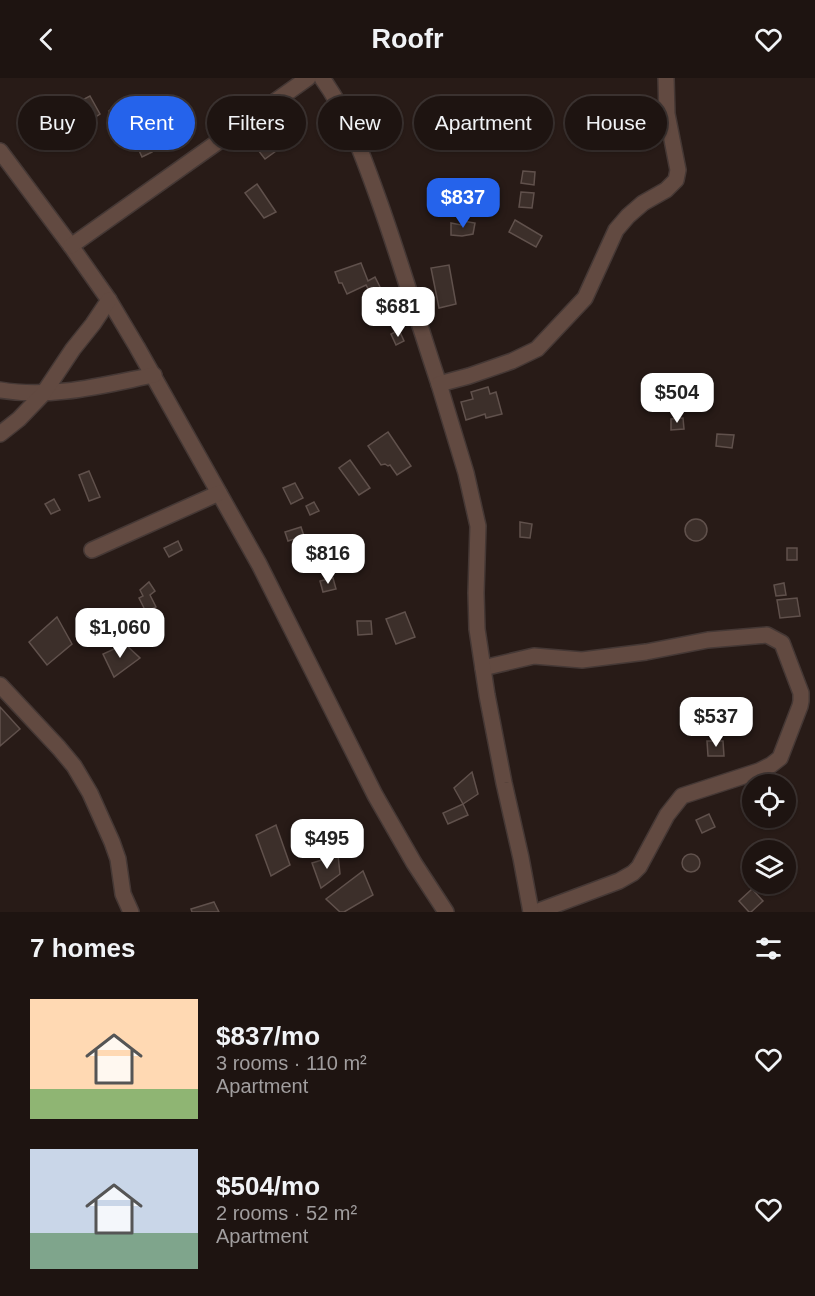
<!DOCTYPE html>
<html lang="en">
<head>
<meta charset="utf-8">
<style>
  body { margin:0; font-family:Helvetica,sans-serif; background:#2b211f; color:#f1f3f6; height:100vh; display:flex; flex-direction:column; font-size:22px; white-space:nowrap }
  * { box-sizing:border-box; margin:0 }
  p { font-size:20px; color:#a19e9f }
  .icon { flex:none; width:33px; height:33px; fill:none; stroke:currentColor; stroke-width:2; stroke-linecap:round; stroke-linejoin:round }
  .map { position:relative; height:834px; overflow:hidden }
  .side { display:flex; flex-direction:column; background:#1e1411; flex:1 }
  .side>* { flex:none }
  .hud { position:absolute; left:18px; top:18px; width:780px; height:54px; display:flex; gap:12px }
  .buttons { position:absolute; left:742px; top:696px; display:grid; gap:12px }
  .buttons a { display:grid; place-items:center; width:54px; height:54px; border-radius:50%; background:#1e1411; box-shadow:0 2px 4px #0004,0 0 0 2px #3c3331; font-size:30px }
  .price { position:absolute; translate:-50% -51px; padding:0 14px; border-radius:12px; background:#fff; color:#222; font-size:20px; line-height:39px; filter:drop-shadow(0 2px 3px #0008) }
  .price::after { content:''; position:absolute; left:50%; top:36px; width:18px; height:14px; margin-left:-9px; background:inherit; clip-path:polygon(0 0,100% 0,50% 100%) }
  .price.current { background:#2563eb; color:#fff }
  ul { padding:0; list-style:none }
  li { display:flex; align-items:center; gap:18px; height:150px; padding:0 30px }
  li span { display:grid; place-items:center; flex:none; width:168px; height:120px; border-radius:0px; color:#555 }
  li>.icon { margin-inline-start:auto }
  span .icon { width:72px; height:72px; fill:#fffc; stroke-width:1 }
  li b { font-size:26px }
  h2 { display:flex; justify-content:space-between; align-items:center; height:72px; padding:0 30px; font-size:26px }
  .tag { padding:0 21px; border-radius:27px; background:#1e1411; box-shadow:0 2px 4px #0004,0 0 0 2px #3c3331; font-size:21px; line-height:54px }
  .tag.current { background:#2563eb; color:#fff }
  header { display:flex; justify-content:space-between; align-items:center; height:78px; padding:0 30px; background:#1e1411; font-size:27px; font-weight:700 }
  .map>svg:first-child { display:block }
  .building { fill:#3c2f2a; stroke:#60514c; stroke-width:1.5 }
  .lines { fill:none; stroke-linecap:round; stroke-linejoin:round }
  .minor-casing { stroke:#453835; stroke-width:18 }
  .minor { stroke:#624a41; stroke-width:15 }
</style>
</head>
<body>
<header><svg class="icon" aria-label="back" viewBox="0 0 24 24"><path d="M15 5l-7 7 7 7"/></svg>Roofr<svg class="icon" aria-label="heart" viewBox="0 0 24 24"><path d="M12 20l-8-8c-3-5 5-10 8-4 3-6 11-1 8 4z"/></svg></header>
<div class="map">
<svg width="815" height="834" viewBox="0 0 815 834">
  <rect width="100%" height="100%" fill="#281b17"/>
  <!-- building -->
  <g class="building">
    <polygon points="90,18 100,36 91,42 87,38 80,43 82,49 71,56 59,34"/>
    <polygon points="120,23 131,35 121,45 109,33"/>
    <polygon points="445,34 466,38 464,50 443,46"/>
    <polygon points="278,43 285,51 280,56 287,65 265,81 251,63"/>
    <polygon points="149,65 152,74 142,79 137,68"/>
    <polygon points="523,93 535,94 534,107 521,105"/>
    <polygon points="257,106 276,134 264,140 245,115"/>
    <polygon points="521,114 534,115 532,130 519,129"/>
    <polygon points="515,142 542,158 536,169 509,154"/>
    <polygon points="463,143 475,145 473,156 462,158 451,157 451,145 461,147"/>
    <polygon points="361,185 368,203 375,199 382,213 372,218 366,207 347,216 342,205 339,205 335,194"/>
    <polygon points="449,187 456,226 439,230 431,190"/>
    <polygon points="399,252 404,263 396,267 391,256"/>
    <polygon points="488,309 490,316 496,314 502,336 486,340 485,336 466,342 461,324 473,321 471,314"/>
    <polygon points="683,340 684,351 671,352 671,341"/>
    <polygon points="388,354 411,388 397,397 390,387 388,388 385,386 381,387 368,368"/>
    <polygon points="717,356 734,357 732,370 716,368"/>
    <polygon points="350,382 370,410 359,417 339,390"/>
    <polygon points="89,393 100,419 89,423 79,397"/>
    <polygon points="295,405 303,420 291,426 283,410"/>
    <polygon points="54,421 60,432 51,436 45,426"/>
    <polygon points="314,424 319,433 310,437 306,428"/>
    <circle cx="696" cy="452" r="11"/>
    <polygon points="520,444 532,446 530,460 520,459"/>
    <polygon points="301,449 304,458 288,463 285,454"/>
    <polygon points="178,463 182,472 169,479 164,470"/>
    <rect x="787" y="470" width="10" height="12"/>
    <polygon points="333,500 336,511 323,514 320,503"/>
    <polygon points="149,504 155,513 150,517 156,529 146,534 139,520 143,518 140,512"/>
    <polygon points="784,505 786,517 776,518 774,507"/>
    <polygon points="797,520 800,538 780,540 777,522"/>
    <polygon points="405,534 415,559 396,566 386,541"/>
    <polygon points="57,539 72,566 47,587 29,564"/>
    <polygon points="357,543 371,543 372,556 358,557"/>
    <polygon points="125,566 140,580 114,599 103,576"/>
    <polygon points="0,629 20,651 0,668"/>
    <polygon points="707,663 723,663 724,678 708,678"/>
    <polygon points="472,694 478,716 463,726 454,710"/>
    <polygon points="463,726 468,737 448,746 443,735"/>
    <polygon points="709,736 715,749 702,755 696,742"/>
    <polygon points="276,747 290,787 271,798 256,757"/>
    <circle cx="691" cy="785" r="9"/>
    <polygon points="338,777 340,796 321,810 312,785"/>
    <polygon points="363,793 373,817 344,834 340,834 326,821"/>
    <polygon points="752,811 763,823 751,834 749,834 739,823"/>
    <polygon points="214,824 219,834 192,834 191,831"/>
  </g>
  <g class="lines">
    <!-- minor casing -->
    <g class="minor-casing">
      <g id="minor">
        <path d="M322,0C348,36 363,78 378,120C400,181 418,244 439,306"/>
        <polyline points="0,73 71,168 109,222 137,269 259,486 375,717 414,785 446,834"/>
        <polyline points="71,168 308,0"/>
        <path d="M0,312C52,321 103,307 154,297"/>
        <polyline points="0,356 19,341 43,316 73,271 93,246 109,222"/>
        <polyline points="92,472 219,415"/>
        <polyline points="483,590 534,578 582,582 646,574 708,562 767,557 782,565 801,615 801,623 800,628 780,680 771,687 759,693 682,718 667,737 639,789 633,795 619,803 536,834"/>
        <polyline points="0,607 59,670 74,688 90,715 112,764 118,781 123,816 131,834"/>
        <polyline points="531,834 521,780 504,705 487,617 477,551 476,515 478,448 466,395 439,306 469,298 512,283 537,271 585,220 616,152 628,138 643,125 666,112 676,102 678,92 667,36 666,0"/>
      </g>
    </g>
    <!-- minor -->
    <use href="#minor" class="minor"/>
  </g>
</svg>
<div class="buttons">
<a><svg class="icon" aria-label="locate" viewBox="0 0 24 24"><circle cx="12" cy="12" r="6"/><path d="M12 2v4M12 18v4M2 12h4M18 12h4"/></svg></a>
<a><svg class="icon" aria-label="layers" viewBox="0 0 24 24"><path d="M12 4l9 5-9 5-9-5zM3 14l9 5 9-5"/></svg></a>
</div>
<b class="price current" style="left:463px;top:151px">$837</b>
<b class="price" style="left:398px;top:260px">$681</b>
<b class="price" style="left:677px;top:346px">$504</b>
<b class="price" style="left:328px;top:507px">$816</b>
<b class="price" style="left:120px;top:581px">$1,060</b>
<b class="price" style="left:716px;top:670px">$537</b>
<b class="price" style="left:327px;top:792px">$495</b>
<div class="hud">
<a class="tag">Buy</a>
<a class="tag current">Rent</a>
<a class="tag">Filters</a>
<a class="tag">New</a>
<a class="tag">Apartment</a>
<a class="tag">House</a>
</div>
</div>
<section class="side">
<h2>7 homes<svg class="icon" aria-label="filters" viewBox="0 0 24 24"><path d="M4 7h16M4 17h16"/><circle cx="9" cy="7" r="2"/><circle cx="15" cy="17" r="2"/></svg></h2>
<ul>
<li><span style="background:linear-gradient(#ffd9b3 75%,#8fb573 0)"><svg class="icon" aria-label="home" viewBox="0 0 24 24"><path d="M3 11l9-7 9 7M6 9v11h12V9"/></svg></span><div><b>$837/mo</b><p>3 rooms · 110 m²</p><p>Apartment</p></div><svg class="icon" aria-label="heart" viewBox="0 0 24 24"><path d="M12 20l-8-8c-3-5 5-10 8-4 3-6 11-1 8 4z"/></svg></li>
<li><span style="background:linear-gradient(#c9d6e8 70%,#7fa58c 0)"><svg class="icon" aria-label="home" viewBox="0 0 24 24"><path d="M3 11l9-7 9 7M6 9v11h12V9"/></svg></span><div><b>$504/mo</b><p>2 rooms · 52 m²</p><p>Apartment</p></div><svg class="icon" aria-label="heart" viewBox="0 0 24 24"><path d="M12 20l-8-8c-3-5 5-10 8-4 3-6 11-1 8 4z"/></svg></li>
</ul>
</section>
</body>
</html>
